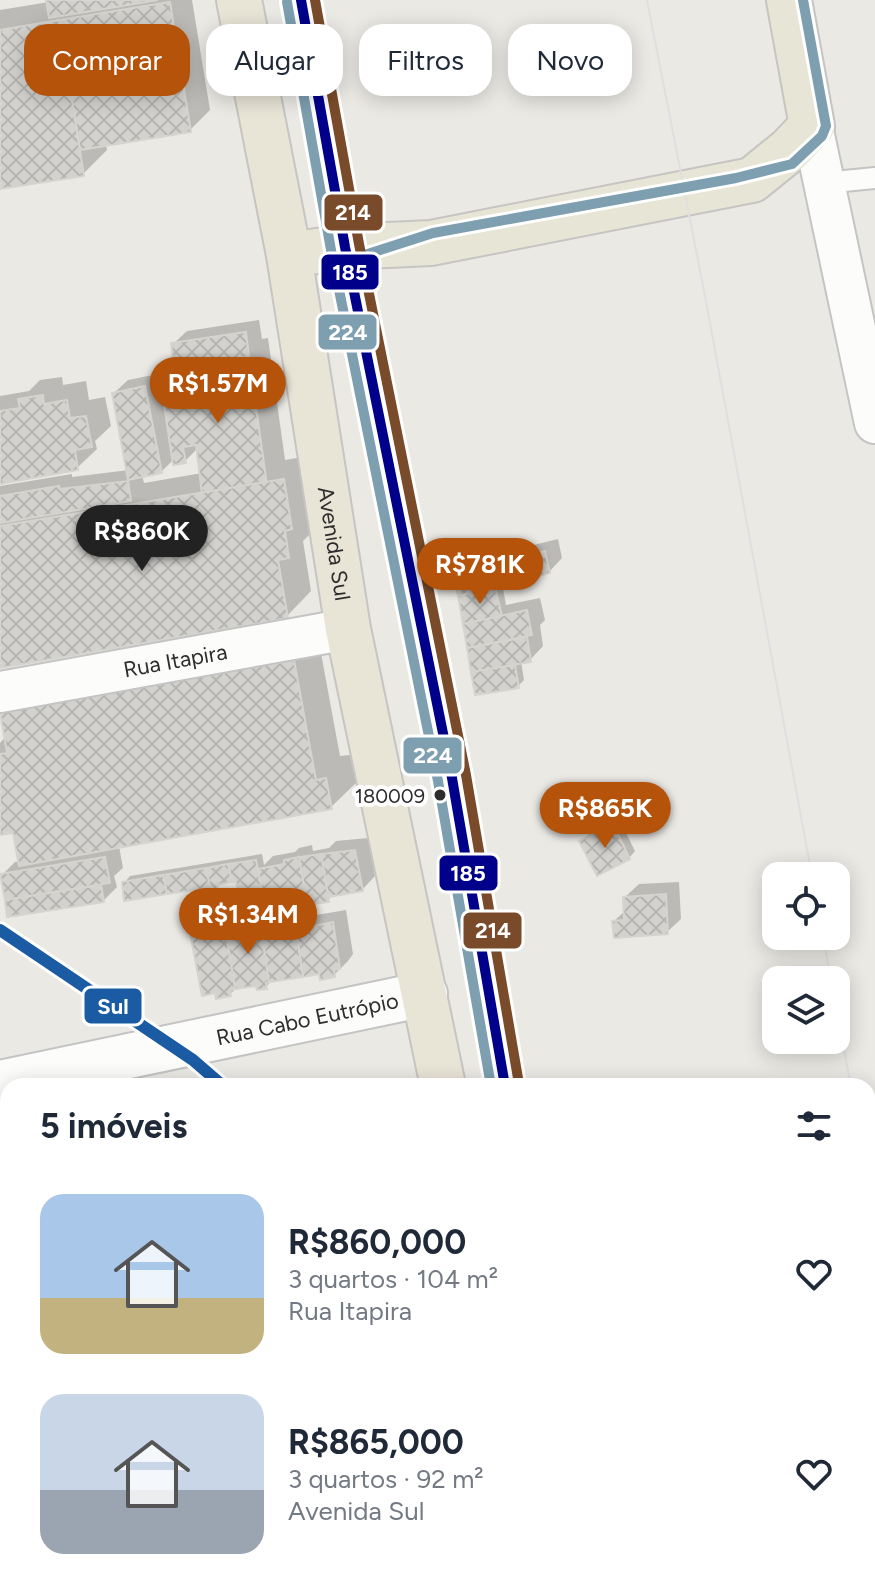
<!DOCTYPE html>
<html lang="pt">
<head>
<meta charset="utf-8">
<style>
  body { margin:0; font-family:Figtree,sans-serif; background:#f2f2f3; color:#1f2937; height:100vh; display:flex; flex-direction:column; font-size:30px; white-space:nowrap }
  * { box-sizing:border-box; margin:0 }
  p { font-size:26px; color:#747a83 }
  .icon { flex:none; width:44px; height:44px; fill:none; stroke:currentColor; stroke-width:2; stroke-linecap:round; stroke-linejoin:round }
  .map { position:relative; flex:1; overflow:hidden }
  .details { position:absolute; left:0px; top:1078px; width:876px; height:514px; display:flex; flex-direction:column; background:#fff; border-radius:24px 24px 0 0; box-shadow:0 4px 20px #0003 }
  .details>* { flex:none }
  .guide { position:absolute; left:24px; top:24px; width:828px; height:72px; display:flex; gap:16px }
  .controls { position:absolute; left:762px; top:862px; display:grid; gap:16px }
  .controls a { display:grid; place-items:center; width:88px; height:88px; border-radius:16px; background:#fff; box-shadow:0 4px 20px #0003; font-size:40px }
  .price { position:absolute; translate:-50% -68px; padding:0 18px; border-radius:28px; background:#b45309; color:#fff; font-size:26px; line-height:52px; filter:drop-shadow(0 2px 4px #0008) }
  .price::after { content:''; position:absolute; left:50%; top:48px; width:24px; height:18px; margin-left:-12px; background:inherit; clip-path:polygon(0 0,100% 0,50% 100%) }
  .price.on { background:#222; color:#fff }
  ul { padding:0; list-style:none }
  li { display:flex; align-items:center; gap:24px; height:200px; padding:0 40px }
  li span { display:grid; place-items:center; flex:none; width:224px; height:160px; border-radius:24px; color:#555 }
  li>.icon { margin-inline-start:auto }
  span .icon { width:96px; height:96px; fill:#fffc; stroke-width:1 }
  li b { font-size:34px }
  h2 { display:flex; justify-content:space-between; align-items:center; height:96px; padding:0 40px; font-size:34px }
  .pill { padding:0 28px; border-radius:24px; background:#fff; box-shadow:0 4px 20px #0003; font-size:28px; line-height:72px }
  .pill.on { background:#b45309; color:#fff }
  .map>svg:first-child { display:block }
  .shadow { fill:#0003; fill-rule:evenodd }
  .building { fill:url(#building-cross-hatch); stroke:#d5d4cf; stroke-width:2 }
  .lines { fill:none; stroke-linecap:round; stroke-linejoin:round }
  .service-casing { stroke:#c4c4c4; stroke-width:24 }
  .minor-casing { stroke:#c4c4c4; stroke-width:44 }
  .tertiary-casing { stroke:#c4c4c4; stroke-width:48 }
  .primary-casing { stroke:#c6c5c3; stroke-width:48 }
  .trunk-casing { stroke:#c6c5c3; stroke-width:48 }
  .service { stroke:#fcfcfb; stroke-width:20 }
  .minor { stroke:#fcfcfb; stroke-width:40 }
  .tertiary { stroke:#fcfcfb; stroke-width:44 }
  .primary { stroke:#e7e6d6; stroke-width:44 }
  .trunk { stroke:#e8e4d6; stroke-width:44 }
  .tram { stroke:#dfdfe0; stroke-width:2 }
  .bus-1-casing { stroke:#fff; stroke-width:16 }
  .bus-2-casing { stroke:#fff; stroke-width:16 }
  .bus-3-casing { stroke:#fff; stroke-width:16 }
  .bus-1 { stroke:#00008b; stroke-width:10 }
  .bus-2 { stroke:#7d9fb0; stroke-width:10 }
  .bus-3 { stroke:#7a4b2a; stroke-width:10 }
  .metro-1-casing { stroke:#fff; stroke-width:18 }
  .metro-1 { stroke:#1a5ba3; stroke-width:12 }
  .bus-dot { fill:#2d2d2d; stroke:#fff; stroke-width:3 }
  .labels { text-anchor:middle; stroke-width:8; stroke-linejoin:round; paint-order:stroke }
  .bus-label { font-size:20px; fill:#2d2d2d; stroke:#fff; text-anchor:end }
  .street-label { font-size:22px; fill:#2d2d2d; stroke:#fff }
  .line-badge { stroke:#fff; stroke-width:3 }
  .badge-label { font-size:22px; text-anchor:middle; font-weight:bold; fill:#fff }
</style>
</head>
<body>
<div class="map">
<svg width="875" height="1591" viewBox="0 0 875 1591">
  <defs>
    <pattern id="building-cross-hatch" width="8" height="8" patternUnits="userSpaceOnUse" patternTransform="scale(2)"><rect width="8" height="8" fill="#d3d2cf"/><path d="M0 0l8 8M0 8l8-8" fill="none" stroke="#b5b5b2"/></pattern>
  </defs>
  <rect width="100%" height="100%" fill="#eae9e4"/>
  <!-- shadow -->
  <g class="shadow">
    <polygon points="48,0 192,0 210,110 190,130 106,144 107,150 83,174 0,187 0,10 49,2"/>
    <path d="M259,320L262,339L268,338L285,460L308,456L312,532L303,541L311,591L287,616L0,666V486L72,474V477L129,470L114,393L128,380L158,374L165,407L180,392L173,344L187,331ZM198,448L202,473L144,483L142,475L161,472L174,459L185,461Z"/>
    <polygon points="62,377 63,385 86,381 89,400 105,397 111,426 95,441 97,449 77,468 0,482 0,396 29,391 40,380"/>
    <polygon points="558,539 562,558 549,572 502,583 506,605 540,598 545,620 540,625 543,646 530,660 521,661 524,680 518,686 477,693 456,574 469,561"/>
    <polygon points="318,637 340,756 350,755 356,783 331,807 119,846 123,868 114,876 117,887 103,901 8,915 2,875 15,862 20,861 14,830 0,833 0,743 6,736 2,714 27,690"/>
    <polygon points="619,819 635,851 629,858 582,842 588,835"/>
    <polygon points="368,838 375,876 362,890 334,894 328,900 273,910 275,922 346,910 353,954 348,961 334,975 321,972 273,979 266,987 257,984 238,987 230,994 192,934 206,920 244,914 238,879 222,882 217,887 124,883 130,876 262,854 264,865 273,856 295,852 299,848 312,845 313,851 329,848 336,841"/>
    <polygon points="679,882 681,919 667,932 614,921 626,910 625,897 639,884"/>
    <polygon points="8,1251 8,1490 0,1491 0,1253"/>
    <polygon points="135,1584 469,1584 470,1591 136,1591"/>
  </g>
  <!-- building -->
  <g class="building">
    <polygon points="46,0 158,0 49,18"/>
    <polygon points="170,2 191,132 80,150 59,20"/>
    <polygon points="59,20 84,176 0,189 0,30"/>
    <polygon points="246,332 249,357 174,368 171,343"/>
    <polygon points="249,357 267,485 202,494 196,445 183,447 186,463 173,465 164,404 179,402 174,368"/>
    <polygon points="145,386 162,473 128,480 112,393"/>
    <polygon points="43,395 44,404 67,400 70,418 86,416 92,447 75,450 78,470 0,484 0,411 20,408 18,399"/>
    <polygon points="284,479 292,529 285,531 289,558 278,560 288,618 0,668 0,526"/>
    <polygon points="128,481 131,501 0,523 0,496 59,486 60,489"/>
    <polygon points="545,551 550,573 458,596 453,574"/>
    <polygon points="495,587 502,616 463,624 458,596"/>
    <polygon points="527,610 532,635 467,648 463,624"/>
    <polygon points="527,637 531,662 471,672 467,648"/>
    <polygon points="294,660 316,780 326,778 332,809 19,866 13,833 0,835 0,754 7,753 0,713"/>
    <polygon points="515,665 519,688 475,695 471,672"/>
    <polygon points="613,824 630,859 597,876 579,841"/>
    <polygon points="355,850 363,891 328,897 321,854"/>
    <polygon points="321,854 329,902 307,905 299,857"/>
    <polygon points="105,857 110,883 5,900 0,874"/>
    <polygon points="299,857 307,905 266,913 258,869 284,864 284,860"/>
    <polygon points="256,860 266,913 243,916 236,882 232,882 228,864"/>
    <polygon points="228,864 232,882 217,885 218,889 210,891 206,868"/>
    <polygon points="206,868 210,888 167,894 163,875"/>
    <polygon points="163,875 167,894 124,901 122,882"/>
    <polygon points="101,885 104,902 7,917 5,900"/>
    <polygon points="666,894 668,934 614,938 612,921 624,920 623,897"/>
    <polygon points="260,922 269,982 266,983 267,989 257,990 256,986 235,989 225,927"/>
    <polygon points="333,922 340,969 334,970 335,977 320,980 319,974 303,977 296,930"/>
    <polygon points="225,927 235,989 230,990 231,996 216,999 215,993 202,996 190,933"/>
    <polygon points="296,930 303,977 269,982 262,935"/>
    <polygon points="7,1337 8,1362 0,1363 0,1339"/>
    <polygon points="8,1362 8,1388 0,1389 0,1363"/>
    <polygon points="8,1388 8,1414 0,1415 0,1389"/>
    <polygon points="8,1414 8,1438 0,1440 0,1415"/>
    <polygon points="8,1438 8,1465 0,1467 0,1440"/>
    <polygon points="8,1465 8,1492 0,1493 0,1467"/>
    <polygon points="133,1584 441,1584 442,1591 134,1591"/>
  </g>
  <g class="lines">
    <!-- service casing -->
    <g class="service-casing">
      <g id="service">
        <polyline points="301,0 345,247 452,778 505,1086"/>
        <polyline points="824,183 875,178"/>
        <polyline points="601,1584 603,1591"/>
      </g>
    </g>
    <!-- minor casing -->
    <g class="minor-casing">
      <g id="minor">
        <polyline points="812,126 875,423"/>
        <path id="s1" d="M0,692L348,629"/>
      </g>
    </g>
    <!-- tertiary casing -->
    <g class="tertiary-casing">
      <g id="tertiary">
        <path id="s2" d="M0,1083L425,994"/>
      </g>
    </g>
    <!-- primary casing -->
    <g class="primary-casing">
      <polyline id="primary" points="289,255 345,247 431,243 752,180 789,150 812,126 789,0"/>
    </g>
    <!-- trunk casing -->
    <g class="trunk-casing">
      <g id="trunk">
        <path id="s3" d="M239,0L289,255L348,629L443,1086"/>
        <polyline points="0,1131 8,1175"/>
        <polyline points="83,1584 84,1591"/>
        <polyline points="539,1584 541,1591"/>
      </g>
    </g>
    <!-- service -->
    <use href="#service" class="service"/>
    <!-- minor -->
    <use href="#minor" class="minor"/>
    <!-- tertiary -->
    <use href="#tertiary" class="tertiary"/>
    <!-- primary -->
    <use href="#primary" class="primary"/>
    <!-- trunk -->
    <use href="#trunk" class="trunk"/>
    <!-- tram -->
    <g class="tram">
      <polyline points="647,0 705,296 812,876"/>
      <polyline points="823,936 831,980"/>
      <polyline points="836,1008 851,1086"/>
      <polyline points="868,1171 875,1207"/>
    </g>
    <!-- bus-1 casing -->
    <g class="bus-1-casing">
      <polyline id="bus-1" points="301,0 345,247 452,778 505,1086"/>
    </g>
    <!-- bus-2 casing -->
    <g class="bus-2-casing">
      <g id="bus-2">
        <polyline points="287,2 331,250 438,781 491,1086"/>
        <polyline points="349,260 433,233 736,178 792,164 822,136 826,126 803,0"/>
      </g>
    </g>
    <!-- bus-3 casing -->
    <g class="bus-3-casing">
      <polyline id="bus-3" points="315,0 359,244 466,775 519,1084"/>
    </g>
    <!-- bus-1 -->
    <use href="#bus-1" class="bus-1"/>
    <!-- bus-2 -->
    <use href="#bus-2" class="bus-2"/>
    <!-- bus-3 -->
    <use href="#bus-3" class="bus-3"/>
    <!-- metro-1 casing -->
    <g class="metro-1-casing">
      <polyline id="metro-1" points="0,930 193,1060 223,1086"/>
    </g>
    <!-- metro-1 -->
    <use href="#metro-1" class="metro-1"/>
  </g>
  <!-- markers -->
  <circle class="bus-dot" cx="440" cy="795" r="7"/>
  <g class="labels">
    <!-- bus labels -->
    <g class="bus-label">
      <text x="425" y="803">180009</text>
    </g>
    <!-- street labels -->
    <g class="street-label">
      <text dy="8" stroke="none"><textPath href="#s3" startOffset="552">Avenida Sul</textPath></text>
      <text dy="8" stroke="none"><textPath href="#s1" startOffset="178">Rua Itapira</textPath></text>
      <text dy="8" stroke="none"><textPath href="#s2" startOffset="314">Rua Cabo Eutrópio</textPath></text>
    </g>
  </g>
  <g class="line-badge">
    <rect x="323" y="193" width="61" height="39" rx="8" fill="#7a4b2a"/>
    <rect x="320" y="253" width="60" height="38" rx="8" fill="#00008b"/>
    <rect x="317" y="313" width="61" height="38" rx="8" fill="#7d9fb0"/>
    <rect x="402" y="736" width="61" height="39" rx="8" fill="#7d9fb0"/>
    <rect x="438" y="854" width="61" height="38" rx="8" fill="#00008b"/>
    <rect x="462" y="911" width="61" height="39" rx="8" fill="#7a4b2a"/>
    <rect x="83" y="987" width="60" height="38" rx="8" fill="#1a5ba3"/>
  </g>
  <g class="badge-label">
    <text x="353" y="220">214</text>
    <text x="350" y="280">185</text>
    <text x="348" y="340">224</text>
    <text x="433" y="763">224</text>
    <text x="468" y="881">185</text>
    <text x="493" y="938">214</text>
    <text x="113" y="1014">Sul</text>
  </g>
</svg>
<div class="controls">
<a><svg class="icon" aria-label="locate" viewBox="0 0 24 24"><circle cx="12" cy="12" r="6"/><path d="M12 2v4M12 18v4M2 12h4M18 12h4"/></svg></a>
<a><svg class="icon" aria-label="layers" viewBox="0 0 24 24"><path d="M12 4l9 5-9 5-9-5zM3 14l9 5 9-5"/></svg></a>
</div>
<b class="price" style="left:218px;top:425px">R$1.57M</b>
<b class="price on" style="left:142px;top:573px">R$860K</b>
<b class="price" style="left:480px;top:606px">R$781K</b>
<b class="price" style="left:605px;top:850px">R$865K</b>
<b class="price" style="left:248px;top:956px">R$1.34M</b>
<div class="guide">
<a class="pill on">Comprar</a>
<a class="pill">Alugar</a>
<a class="pill">Filtros</a>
<a class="pill">Novo</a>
</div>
<section class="details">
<h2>5 imóveis<svg class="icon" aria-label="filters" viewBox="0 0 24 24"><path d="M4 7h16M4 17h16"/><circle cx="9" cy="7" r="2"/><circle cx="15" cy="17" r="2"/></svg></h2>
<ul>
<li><span style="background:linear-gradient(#a9c7e8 65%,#c2b280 0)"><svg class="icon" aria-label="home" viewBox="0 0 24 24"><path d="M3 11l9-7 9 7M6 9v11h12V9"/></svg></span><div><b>R$860,000</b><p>3 quartos · 104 m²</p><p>Rua Itapira</p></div><svg class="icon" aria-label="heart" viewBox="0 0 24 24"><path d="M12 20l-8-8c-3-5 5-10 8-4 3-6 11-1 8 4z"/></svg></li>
<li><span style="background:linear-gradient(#c9d6e8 60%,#9aa5b1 0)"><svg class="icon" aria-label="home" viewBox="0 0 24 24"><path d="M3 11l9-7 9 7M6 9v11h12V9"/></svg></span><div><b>R$865,000</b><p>3 quartos · 92 m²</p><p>Avenida Sul</p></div><svg class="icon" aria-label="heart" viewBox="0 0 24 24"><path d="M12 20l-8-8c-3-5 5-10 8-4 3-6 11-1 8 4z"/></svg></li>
</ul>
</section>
</div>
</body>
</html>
